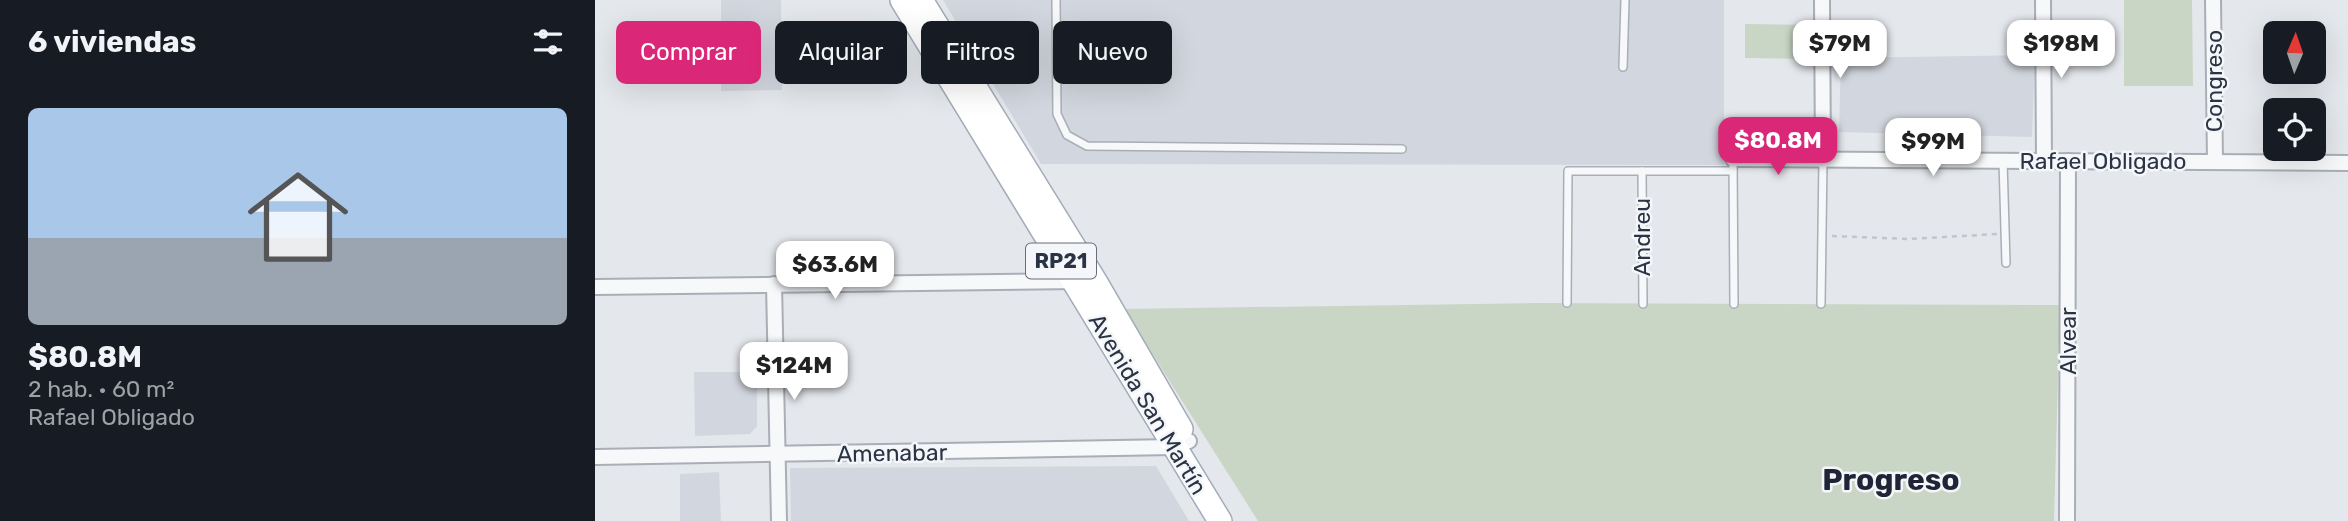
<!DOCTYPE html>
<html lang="es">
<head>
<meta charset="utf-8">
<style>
  body { margin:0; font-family:Rubik,sans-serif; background:#20242c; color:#f1f3f6; height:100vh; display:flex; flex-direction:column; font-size:26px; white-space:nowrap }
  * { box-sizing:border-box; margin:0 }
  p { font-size:23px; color:#9ea1a6 }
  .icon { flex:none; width:38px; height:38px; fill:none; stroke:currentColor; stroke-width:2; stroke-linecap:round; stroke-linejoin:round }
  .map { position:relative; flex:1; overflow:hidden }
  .sheet { display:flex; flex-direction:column; background:#171b24; width:595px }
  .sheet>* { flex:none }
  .top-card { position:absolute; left:21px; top:21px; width:665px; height:63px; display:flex; gap:14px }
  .needle { width:46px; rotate:2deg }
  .tools { position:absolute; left:1668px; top:21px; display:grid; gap:14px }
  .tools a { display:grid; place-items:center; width:63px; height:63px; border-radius:10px; background:#171b24; box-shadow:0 7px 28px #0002; font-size:35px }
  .price { position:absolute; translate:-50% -60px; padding:0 16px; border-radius:14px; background:#fff; color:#222; font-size:23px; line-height:46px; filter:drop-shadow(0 2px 4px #0008) }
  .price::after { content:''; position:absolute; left:50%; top:42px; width:21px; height:16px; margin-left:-10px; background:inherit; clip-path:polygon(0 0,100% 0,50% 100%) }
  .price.current { background:#db2777; color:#fff }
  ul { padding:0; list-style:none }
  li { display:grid; align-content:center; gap:14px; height:371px; padding:0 28px }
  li+li { border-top:2px solid #363941 }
  li span { display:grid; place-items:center; height:217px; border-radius:10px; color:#555 }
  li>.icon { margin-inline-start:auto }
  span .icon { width:126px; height:126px; fill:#fffc; stroke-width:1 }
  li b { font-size:30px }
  h2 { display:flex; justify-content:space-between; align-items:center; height:84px; padding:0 28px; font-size:30px }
  .pill { padding:0 24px; border-radius:10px; background:#171b24; box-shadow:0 7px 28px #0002; font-size:24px; line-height:63px }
  .pill.current { background:#db2777; color:#fff }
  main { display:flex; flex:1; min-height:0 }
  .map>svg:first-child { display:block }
  .built { fill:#d2d6de; fill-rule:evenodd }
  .green { fill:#c9d6c5 }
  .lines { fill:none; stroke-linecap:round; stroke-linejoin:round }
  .lane-casing { stroke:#a9aeb7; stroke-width:10 }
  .street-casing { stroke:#a9aeb7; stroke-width:18 }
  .primary-casing { stroke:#a3abb8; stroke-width:26 }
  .path { stroke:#c2c5cb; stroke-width:2.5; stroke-dasharray:5 5; stroke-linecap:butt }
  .lane { stroke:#f7f8fa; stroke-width:7 }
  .street { stroke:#f7f8fa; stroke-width:14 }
  .primary { stroke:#fff; stroke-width:23 }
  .labels { text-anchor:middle; stroke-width:5; stroke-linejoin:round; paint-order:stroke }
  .shield { fill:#f4f6f9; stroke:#676e7b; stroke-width:2 }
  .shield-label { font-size:21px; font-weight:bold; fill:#2b3445 }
  .street-label { font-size:23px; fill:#2b3445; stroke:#f4f6f9 }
  .district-label { font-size:30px; font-weight:bold; fill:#1d2536; stroke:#f4f6f9 }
</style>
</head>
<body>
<main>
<section class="sheet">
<h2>6 viviendas<svg class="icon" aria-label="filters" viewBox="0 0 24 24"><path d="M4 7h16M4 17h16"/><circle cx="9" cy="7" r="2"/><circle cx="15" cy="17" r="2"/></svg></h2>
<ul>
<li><span style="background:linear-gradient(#a9c7e8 60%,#9aa5b1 0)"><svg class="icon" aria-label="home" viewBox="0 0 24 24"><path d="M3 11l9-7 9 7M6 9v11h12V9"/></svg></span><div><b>$80.8M</b><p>2 hab. · 60 m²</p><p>Rafael Obligado</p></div></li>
</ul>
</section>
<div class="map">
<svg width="1753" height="521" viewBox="0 0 1753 521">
  <rect width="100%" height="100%" fill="#e4e7ec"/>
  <!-- built -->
  <g class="built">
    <path d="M126,0H186L187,90L126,91ZM151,26L163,27V73H150Z"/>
    <polygon points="348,0 1129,0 1129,165 446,164"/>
    <polygon points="1440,55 1437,137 1244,132 1246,58"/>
    <polygon points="99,372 162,372 162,426 155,434 100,436"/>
    <polygon points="561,466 594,521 196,521 195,468"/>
    <polygon points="124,472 126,521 85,521 85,474"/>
  </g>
  <!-- green -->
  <g class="green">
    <polygon points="1529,0 1597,0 1598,86 1529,86"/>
    <polygon points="1150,24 1224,25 1224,59 1150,58"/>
    <polygon points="942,303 1465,305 1459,521 663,521 529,309"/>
  </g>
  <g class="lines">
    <!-- lane casing -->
    <g class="lane-casing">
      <g id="lane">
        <polyline points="461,0 462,114 472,135 492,146 807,149"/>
        <polyline points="1028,67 1030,0"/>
        <polyline points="1138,159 1139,304"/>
        <polyline points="1408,161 1411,263"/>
        <polyline points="1047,171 1048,304"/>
        <polyline points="972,303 973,171 1138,171"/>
        <polyline points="1226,304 1228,160"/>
      </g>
    </g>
    <!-- street casing -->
    <g class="street-casing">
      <g id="street">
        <polyline points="1227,0 1228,160"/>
        <polyline points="1448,0 1449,161"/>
        <polyline points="1618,0 1620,162"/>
        <polyline points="1138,159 1753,163"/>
        <polyline points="179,284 184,521"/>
        <polyline points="0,287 485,281"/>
        <polyline points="0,457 579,447 594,441"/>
        <polyline points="1472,521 1473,161"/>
      </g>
    </g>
    <!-- primary casing -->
    <g class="primary-casing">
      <g id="primary">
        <polyline points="307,0 625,521"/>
        <polyline points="326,0 500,281 586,429"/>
      </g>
    </g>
    <!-- path -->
    <polyline class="path" points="1237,236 1314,239 1402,234"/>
    <!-- lane -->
    <use href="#lane" class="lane"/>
    <!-- street -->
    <use href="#street" class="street"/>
    <!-- primary -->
    <use href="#primary" class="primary"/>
  </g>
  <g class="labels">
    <!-- shield labels -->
    <rect class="shield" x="431" y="243.5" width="70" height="35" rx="5"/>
    <g class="shield-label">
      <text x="466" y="268">RP21</text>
    </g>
    <!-- street labels -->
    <g class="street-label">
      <text transform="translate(1619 81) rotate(-90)" y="8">Congreso</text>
      <text x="1508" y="169">Rafael Obligado</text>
      <text transform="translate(1047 237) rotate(-90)" y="8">Andreu</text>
      <text transform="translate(1473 341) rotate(-90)" y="8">Alvear</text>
      <text transform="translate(553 404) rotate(59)" y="8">Avenida San Martín</text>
      <text transform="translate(297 453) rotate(-1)" y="8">Amenabar</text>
    </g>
    <!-- district labels -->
    <g class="district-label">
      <text x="1296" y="490">Progreso</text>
    </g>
  </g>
</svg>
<div class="tools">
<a><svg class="needle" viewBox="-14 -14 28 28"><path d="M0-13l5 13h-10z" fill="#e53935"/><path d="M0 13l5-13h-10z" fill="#9ea1a6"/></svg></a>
<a><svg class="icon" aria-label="locate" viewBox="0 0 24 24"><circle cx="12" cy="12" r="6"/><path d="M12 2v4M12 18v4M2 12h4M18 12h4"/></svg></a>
</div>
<b class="price" style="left:1245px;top:80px">$79M</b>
<b class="price" style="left:1466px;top:80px">$198M</b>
<b class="price current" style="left:1183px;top:177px">$80.8M</b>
<b class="price" style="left:1338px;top:178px">$99M</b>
<b class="price" style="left:240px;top:301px">$63.6M</b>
<b class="price" style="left:199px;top:402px">$124M</b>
<div class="top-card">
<a class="pill current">Comprar</a>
<a class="pill">Alquilar</a>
<a class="pill">Filtros</a>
<a class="pill">Nuevo</a>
</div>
</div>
</main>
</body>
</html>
